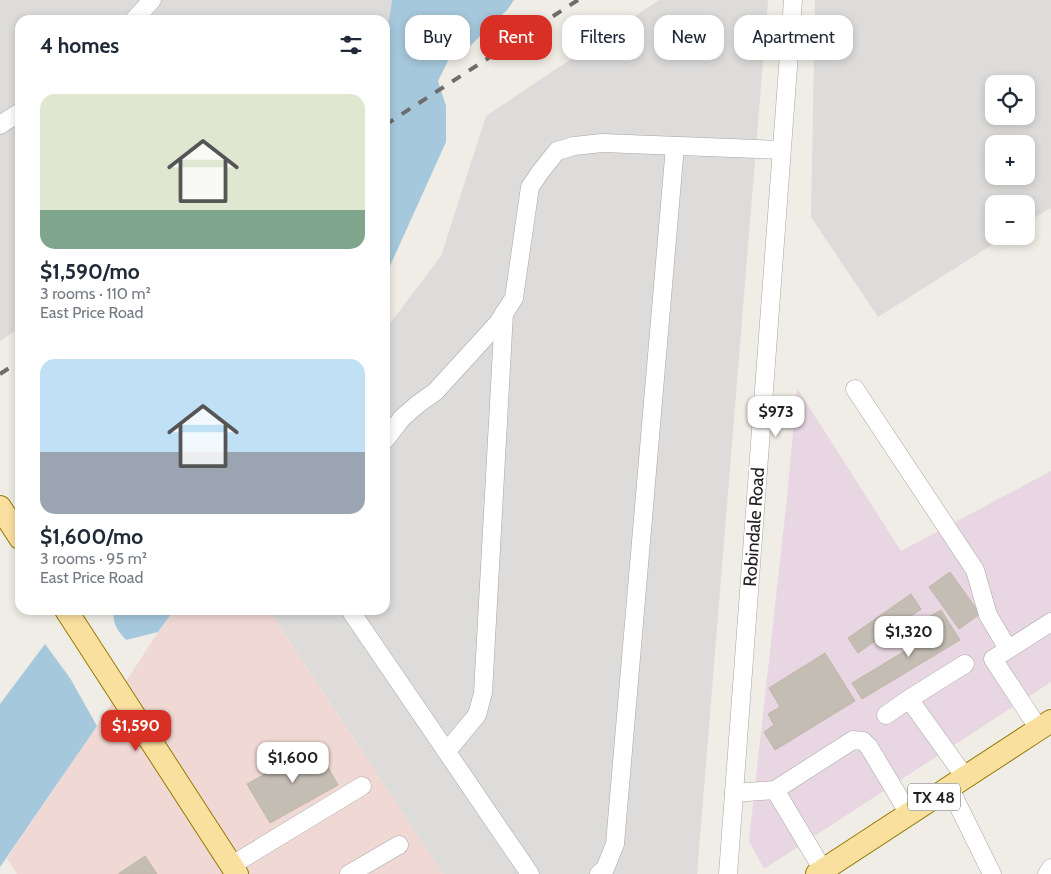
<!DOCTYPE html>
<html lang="en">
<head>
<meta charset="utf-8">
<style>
  body { margin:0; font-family:Cabin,sans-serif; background:#f6f6f7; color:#1f2937; height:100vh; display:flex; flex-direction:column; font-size:19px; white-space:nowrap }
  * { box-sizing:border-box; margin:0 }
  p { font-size:16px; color:#747a83 }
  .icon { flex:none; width:28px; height:28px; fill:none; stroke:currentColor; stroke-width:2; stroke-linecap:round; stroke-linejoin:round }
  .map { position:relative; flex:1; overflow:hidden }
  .sheet { position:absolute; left:15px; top:15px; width:375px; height:600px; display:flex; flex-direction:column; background:#fff; border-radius:15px; box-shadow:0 2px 8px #0003 }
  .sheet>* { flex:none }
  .guide { position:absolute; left:405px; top:15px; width:475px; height:45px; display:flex; gap:10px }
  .buttons { position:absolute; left:985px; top:75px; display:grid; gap:10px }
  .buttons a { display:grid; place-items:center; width:50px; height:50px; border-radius:10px; background:#fff; box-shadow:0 2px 8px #0003; font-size:25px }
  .price { position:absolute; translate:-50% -42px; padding:0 11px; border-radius:10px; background:#fff; color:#222; font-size:16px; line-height:32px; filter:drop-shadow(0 1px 2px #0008) }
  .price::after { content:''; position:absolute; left:50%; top:30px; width:15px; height:11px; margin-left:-8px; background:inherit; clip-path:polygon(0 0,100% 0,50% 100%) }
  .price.selected { background:#d93025; color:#fff }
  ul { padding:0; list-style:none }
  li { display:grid; align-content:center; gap:10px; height:265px; padding:0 25px }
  li span { display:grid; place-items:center; height:155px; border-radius:15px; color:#555 }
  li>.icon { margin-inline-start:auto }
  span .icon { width:90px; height:90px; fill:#fffc; stroke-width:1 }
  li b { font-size:21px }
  h2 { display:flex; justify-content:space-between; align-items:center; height:60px; padding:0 25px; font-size:21px }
  .chip { padding:0 18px; border-radius:15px; background:#fff; box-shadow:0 2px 8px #0003; font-size:18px; line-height:45px }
  .chip.selected { background:#d93025; color:#fff }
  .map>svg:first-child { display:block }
  .residential { fill:#dddcdb; fill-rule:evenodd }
  .commercial { fill:#f0d9d4 }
  .industrial { fill:#e8d7e2 }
  .water { fill:#a6c8dc }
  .building { fill:#c4bdb4; stroke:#c1b6a7 }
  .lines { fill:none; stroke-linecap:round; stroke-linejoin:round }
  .minor-casing { stroke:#a6a6a6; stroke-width:19 }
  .major-casing { stroke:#967b03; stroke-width:24 }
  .minor { stroke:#fff; stroke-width:18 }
  .major { stroke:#fae09f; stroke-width:22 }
  .rail { stroke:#6d6d6d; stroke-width:4; stroke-dasharray:10 10; stroke-linecap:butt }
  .labels { text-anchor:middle; stroke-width:4; stroke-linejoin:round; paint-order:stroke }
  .shield { fill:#fff; stroke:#626262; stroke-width:1 }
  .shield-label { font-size:16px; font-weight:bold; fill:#1f1f1f }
  .street-label { font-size:18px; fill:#1f1f1f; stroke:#fff }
</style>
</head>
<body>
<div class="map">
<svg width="1051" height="874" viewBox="0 0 1051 874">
  <rect width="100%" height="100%" fill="#efede5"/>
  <!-- residential -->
  <g class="residential">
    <polygon points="0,0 392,0 385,44 385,20 20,20 20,328 0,341"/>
    <polygon points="659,0 768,0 697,874 443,874 269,610 385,610 385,330 441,256 486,116"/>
    <path d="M815,0H1051V208L1026,223V204H994V236H1006L878,317L811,217ZM994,84H1026V116H994ZM994,144H1026V176H994Z"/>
  </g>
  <!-- commercial -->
  <polygon class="commercial" points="174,610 269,610 443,874 17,874 7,858 97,726 158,632"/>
  <!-- industrial -->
  <polygon class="industrial" points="797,388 901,551 1051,471 1051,682 764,869 749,841 787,498"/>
  <!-- water -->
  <g class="water">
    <polygon points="392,0 514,0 508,9 469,47 450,57 438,81 446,106 446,142 385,277 385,145 390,136 385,132 385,44"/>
    <path d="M113,610H174L158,632L126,640C116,628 114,626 113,610Z"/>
    <polygon points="45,644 70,678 97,726 0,867 0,704"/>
  </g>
  <!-- building -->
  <g class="building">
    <polygon points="950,572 980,614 959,629 929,587"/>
    <polygon points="911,594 921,609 858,653 848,638"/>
    <polygon points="941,610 960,640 862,699 852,683 938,631 929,617"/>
    <polygon points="825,653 855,701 775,750 764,732 774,725 768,714 780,707 769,688"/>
    <polygon points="316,746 338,785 270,823 247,784"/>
    <polygon points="145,856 157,874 118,874"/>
  </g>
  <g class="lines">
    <!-- minor casing -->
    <g class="minor-casing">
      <g id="minor">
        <polyline points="134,20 152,0"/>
        <polyline points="0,125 20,112"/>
        <polyline points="855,389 975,570 988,615 1008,649"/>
        <polyline points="385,440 402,418 418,404 435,392 498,323 514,298 530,187 541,171 557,151 574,146 602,143 781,150"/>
        <polyline points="350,610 530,874"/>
        <polyline points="886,715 909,699"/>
        <polyline points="1039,729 993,659 1051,622"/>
        <polyline points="447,751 477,715 483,693 504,313"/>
        <polyline points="965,777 909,699 965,664"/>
        <polyline points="949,787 992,874"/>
        <polyline points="775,790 823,870"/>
        <polyline points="734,793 775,790 853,740 863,741 869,747 909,814"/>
        <polyline points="232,865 362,786"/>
        <polyline points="349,874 399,845"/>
        <polyline points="599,874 605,869 615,844 675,146"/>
        <polyline points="728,874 793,0"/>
        <polyline points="1047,874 1051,868"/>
      </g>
    </g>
    <!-- major casing -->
    <g class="major-casing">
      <g id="major">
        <polyline points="0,507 20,538"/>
        <polyline points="66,610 237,874"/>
        <polyline points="817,874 1051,721"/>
      </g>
    </g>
    <!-- minor -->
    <use href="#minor" class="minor"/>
    <!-- major -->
    <use href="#major" class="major"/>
    <!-- rail -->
    <g class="rail">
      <polyline points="385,125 578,0"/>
      <polyline points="0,374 20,361"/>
    </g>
  </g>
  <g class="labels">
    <!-- shield labels -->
    <rect class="shield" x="908" y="783.5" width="52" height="27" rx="4"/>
    <g class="shield-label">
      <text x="934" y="803">TX 48</text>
    </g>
    <!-- street labels -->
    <g class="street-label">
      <text transform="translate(754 527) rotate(-86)" y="6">Robindale Road</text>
    </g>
  </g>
</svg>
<div class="buttons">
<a><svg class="icon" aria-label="locate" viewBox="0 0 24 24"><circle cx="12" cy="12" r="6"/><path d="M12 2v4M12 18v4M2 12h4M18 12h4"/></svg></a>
<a>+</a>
<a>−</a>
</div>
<b class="price" style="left:776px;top:438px">$973</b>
<b class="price" style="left:909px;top:658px">$1,320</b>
<b class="price selected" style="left:136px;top:752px">$1,590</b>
<b class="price" style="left:293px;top:784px">$1,600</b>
<div class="guide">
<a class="chip">Buy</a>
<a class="chip selected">Rent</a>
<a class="chip">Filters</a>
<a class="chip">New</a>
<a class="chip">Apartment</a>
</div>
<section class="sheet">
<h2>4 homes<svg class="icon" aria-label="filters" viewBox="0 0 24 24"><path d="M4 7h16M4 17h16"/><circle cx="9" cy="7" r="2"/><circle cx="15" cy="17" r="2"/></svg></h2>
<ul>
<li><span style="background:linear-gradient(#dfe7d0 75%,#7fa58c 0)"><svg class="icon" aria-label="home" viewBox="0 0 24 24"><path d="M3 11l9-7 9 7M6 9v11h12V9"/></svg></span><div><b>$1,590/mo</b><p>3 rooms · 110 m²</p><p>East Price Road</p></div></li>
<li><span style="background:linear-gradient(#bfe0f5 60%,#9aa5b1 0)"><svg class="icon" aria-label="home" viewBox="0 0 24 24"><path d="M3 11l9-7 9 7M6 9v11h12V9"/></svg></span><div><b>$1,600/mo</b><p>3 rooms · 95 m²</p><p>East Price Road</p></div></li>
</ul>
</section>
</div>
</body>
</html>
